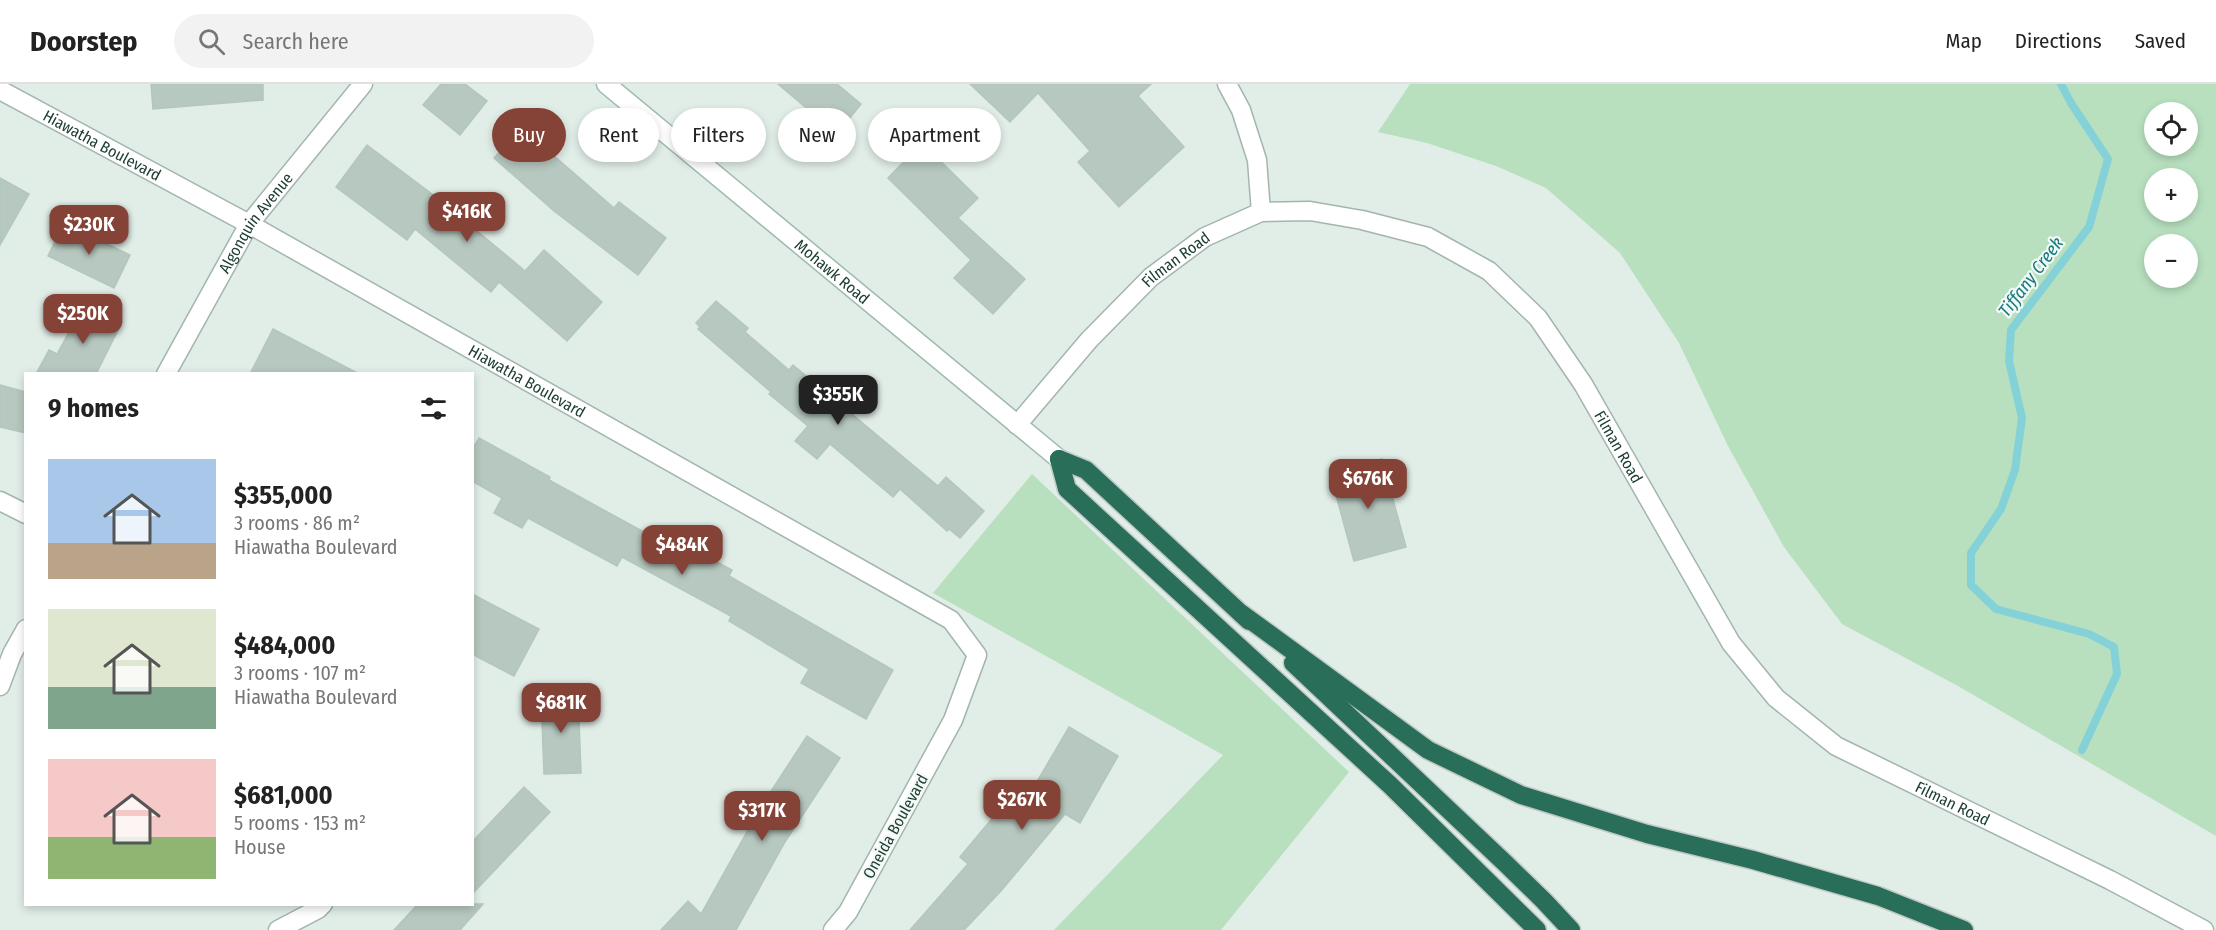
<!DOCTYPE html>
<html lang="en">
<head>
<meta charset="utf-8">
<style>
  body { margin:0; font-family:"Fira Sans Condensed",sans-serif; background:#f2f2f2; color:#222; height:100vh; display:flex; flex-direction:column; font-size:22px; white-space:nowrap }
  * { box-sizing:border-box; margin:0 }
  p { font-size:20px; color:#767676 }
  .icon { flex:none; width:33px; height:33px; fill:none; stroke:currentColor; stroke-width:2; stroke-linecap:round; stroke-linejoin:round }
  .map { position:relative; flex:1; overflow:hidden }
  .sheet { position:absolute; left:24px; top:288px; width:450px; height:534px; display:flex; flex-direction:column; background:#fff; border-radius:0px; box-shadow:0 3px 9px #0003 }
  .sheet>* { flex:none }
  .top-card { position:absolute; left:492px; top:24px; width:570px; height:54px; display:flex; gap:12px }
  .tools { position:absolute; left:2144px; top:18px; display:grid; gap:12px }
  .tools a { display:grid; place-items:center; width:54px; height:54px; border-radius:50%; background:#fff; box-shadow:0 3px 9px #0003; font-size:30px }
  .price { position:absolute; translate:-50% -51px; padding:0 14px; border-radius:12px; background:#854236; color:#fff; font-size:20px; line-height:39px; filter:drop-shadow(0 2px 3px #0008) }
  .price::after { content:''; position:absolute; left:50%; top:36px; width:18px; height:14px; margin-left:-9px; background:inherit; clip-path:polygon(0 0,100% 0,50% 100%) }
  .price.on { background:#222; color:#fff }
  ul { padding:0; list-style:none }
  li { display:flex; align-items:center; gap:18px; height:150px; padding:0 24px }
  li span { display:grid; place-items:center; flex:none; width:168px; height:120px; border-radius:0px; color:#555 }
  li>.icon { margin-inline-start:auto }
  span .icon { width:72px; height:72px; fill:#fffc; stroke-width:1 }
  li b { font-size:26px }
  h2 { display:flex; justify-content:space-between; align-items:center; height:72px; padding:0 24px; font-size:26px }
  .pill { padding:0 21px; border-radius:27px; background:#fff; box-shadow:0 3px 9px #0003; font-size:21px; line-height:54px }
  .pill.on { background:#854236; color:#fff }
  header { display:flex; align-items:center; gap:36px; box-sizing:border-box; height:84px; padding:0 30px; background:#fff; border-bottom:2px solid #e0e0e0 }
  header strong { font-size:28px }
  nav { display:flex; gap:33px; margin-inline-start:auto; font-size:21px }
  .search { width:420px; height:54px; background:#f2f2f2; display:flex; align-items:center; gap:15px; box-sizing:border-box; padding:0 21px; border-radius:33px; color:#767676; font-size:22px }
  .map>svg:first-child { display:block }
  .green { fill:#b8e0bf; fill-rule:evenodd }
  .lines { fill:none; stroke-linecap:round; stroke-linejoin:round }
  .stream { stroke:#84d2d7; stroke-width:8 }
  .building { fill:#b6c8bf; stroke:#b3c7bd; stroke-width:1.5 }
  .street-casing { stroke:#a3b5ae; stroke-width:21 }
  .secondary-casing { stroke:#9ebaae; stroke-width:21 }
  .highway-casing { stroke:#c1c9c6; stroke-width:21 }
  .street { stroke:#fff; stroke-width:18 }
  .secondary { stroke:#fff; stroke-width:18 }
  .highway { stroke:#296e59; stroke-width:18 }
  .labels { text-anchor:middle; stroke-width:4.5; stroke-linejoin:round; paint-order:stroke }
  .street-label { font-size:16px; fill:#203f34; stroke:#f2f9f5 }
  .water-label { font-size:18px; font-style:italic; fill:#157981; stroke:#f2f9f5 }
</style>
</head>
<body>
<header>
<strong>Doorstep</strong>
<div class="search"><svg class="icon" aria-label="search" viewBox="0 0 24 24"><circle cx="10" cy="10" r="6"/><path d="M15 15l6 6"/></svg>Search here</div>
<nav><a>Map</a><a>Directions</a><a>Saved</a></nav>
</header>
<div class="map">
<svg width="2216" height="846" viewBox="0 0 2216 846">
  <rect width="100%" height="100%" fill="#e1ede7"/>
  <!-- green -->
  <g class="green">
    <path d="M1410,0H2216V752L1958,602L1842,540L1784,463L1728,362L1679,259L1620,169L1546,104L1496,82L1427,59L1378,48ZM2154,28H2187V62H2154ZM2154,94H2187V128H2154ZM2154,160H2187V194H2154Z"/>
    <polygon points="1032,390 1349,688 1221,846 1054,846 1223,671 933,509"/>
  </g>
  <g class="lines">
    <!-- stream -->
    <polyline class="stream" points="2061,0 2071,19 2108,75 2089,143 2011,246 2009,277 2022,334 2015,386 2001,425 1971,469 1971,501 1996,525 2089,550 2114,563 2117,590 2082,666"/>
  </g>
  <!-- building -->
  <g class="building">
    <polygon points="151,0 263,0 263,16 153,25"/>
    <polygon points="441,0 465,0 487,17 460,51 423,21"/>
    <polygon points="778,0 837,0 861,20 837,50"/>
    <polygon points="970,0 1151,0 1138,12 1184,63 1119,123 1078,78 1090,67 1038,9 1010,38"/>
    <polygon points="522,44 614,124 619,118 666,154 638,191 554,127 494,74"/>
    <polygon points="922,59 978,114 958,134 1025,195 993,230 954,194 971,176 888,94"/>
    <polygon points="367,61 440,116 525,187 544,166 602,218 567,257 499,198 491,208 415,145 407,156 336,103"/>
    <polygon points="0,94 29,110 0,161"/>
    <polygon points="64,139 130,171 114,204 48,172"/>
    <polygon points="716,217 748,244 745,248 789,286 793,281 827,309 830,305 857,327 853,331 938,402 946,393 984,427 960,454 949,445 947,447 900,405 893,413 830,360 817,375 795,357 808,342 769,310 771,308 698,245 700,243 696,239"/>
    <polygon points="85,219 122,238 96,290 36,290 49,266 57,270"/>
    <polygon points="273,245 359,290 250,290"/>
    <polygon points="0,301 26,308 26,349 0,343"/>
    <polygon points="479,354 550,393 549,396 653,453 657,445 732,486 729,492 893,586 866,635 801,599 809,585 729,537 731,532 622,473 617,482 528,434 522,444 494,429 502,414 472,397 472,366"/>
    <polygon points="1382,375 1406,463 1354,477 1330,389"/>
    <polygon points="472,510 539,545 514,592 472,570"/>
    <polygon points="578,610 581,689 544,690 541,611"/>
    <polygon points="1069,643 1118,672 1080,739 1065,730 1001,807 964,846 910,846 968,780 960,773 1005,719 1018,730"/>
    <polygon points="807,652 840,674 785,758 736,846 661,846 688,817 701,830 762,721"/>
    <polygon points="524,703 550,728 472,810 472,758"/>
    <polygon points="418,820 483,820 460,846 394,846"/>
  </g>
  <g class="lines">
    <!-- street casing -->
    <g class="street-casing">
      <g id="street">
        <polyline points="1227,0 1241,26 1257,76 1261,128"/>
        <path id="s1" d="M0,6L249,140L951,536L977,571L953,636L848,828L833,846"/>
        <path id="s2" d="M166,290L249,140L363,0"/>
        <path id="s3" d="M1017,341L1089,256L1151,193L1205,153L1261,128L1310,127L1362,136L1428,153L1489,187L1538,234L1583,300L1731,559L1776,614L1836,662L2110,796L2204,846"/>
        <polyline points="0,417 26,430"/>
        <polyline points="0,602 12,570 26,545"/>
        <polyline points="278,846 318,825 323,820"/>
      </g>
    </g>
    <!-- secondary casing -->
    <g class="secondary-casing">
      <g id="secondary">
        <path id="s4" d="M606,0L1059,375"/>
      </g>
    </g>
    <!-- highway casing -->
    <g class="highway-casing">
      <g id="highway">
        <polyline points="1059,375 1086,386 1249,537"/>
        <polyline points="1059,375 1067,405 1390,701 1537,846"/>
        <polyline points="1242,530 1428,666 1521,711 1647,750 1753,776 1878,812 1964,846"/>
        <polyline points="1293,579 1505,779 1544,817 1571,846"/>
      </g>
    </g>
    <!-- street -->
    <use href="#street" class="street"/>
    <!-- secondary -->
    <use href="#secondary" class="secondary"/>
    <!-- highway -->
    <use href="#highway" class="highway"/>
  </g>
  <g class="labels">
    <!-- street labels -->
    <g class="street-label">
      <text dy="6" stroke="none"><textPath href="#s1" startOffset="116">Hiawatha Boulevard</textPath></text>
      <text dy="6" stroke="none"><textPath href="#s2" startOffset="176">Algonquin Avenue</textPath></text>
      <text dy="6" stroke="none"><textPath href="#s3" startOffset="230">Filman Road</textPath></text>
      <text dy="6" stroke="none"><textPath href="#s4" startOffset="294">Mohawk Road</textPath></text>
      <text dy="6" stroke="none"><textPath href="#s1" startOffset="602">Hiawatha Boulevard</textPath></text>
      <text dy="6" stroke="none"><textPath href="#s3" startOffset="788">Filman Road</textPath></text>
      <text dy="6" stroke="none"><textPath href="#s3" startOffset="1292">Filman Road</textPath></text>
      <text transform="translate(895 742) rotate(-61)" y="6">Oneida Boulevard</text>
    </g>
    <!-- water labels -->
    <g class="water-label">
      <text transform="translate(2031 193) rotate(-53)" y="6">Tiffany Creek</text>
    </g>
  </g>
</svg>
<div class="tools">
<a><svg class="icon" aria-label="locate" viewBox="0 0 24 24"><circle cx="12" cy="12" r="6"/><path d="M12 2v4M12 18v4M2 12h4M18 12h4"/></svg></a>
<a>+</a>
<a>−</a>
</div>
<b class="price" style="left:467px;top:159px">$416K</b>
<b class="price" style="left:89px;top:172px">$230K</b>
<b class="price" style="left:83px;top:261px">$250K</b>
<b class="price on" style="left:838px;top:342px">$355K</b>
<b class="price" style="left:1368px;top:426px">$676K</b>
<b class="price" style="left:682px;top:492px">$484K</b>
<b class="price" style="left:561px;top:650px">$681K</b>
<b class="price" style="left:1022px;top:747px">$267K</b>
<b class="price" style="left:762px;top:758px">$317K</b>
<div class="top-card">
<a class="pill on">Buy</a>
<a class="pill">Rent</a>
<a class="pill">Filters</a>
<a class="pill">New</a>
<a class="pill">Apartment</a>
</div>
<section class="sheet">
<h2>9 homes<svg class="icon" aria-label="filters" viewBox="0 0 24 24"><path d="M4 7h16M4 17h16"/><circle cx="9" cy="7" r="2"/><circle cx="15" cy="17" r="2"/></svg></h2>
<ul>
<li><span style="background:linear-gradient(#a9c7e8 70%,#b9a48a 0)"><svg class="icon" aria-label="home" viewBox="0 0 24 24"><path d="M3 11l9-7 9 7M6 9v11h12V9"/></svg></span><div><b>$355,000</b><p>3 rooms · 86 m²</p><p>Hiawatha Boulevard</p></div></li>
<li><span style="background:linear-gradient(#dfe7d0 65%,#7fa58c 0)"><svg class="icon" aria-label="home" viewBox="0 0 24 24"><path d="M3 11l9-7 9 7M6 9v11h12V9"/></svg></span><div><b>$484,000</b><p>3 rooms · 107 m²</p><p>Hiawatha Boulevard</p></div></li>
<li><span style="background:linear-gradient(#f6c9c9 65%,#8fb573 0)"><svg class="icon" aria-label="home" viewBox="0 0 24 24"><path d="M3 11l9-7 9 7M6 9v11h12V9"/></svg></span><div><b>$681,000</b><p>5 rooms · 153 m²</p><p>House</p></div></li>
</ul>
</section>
</div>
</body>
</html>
